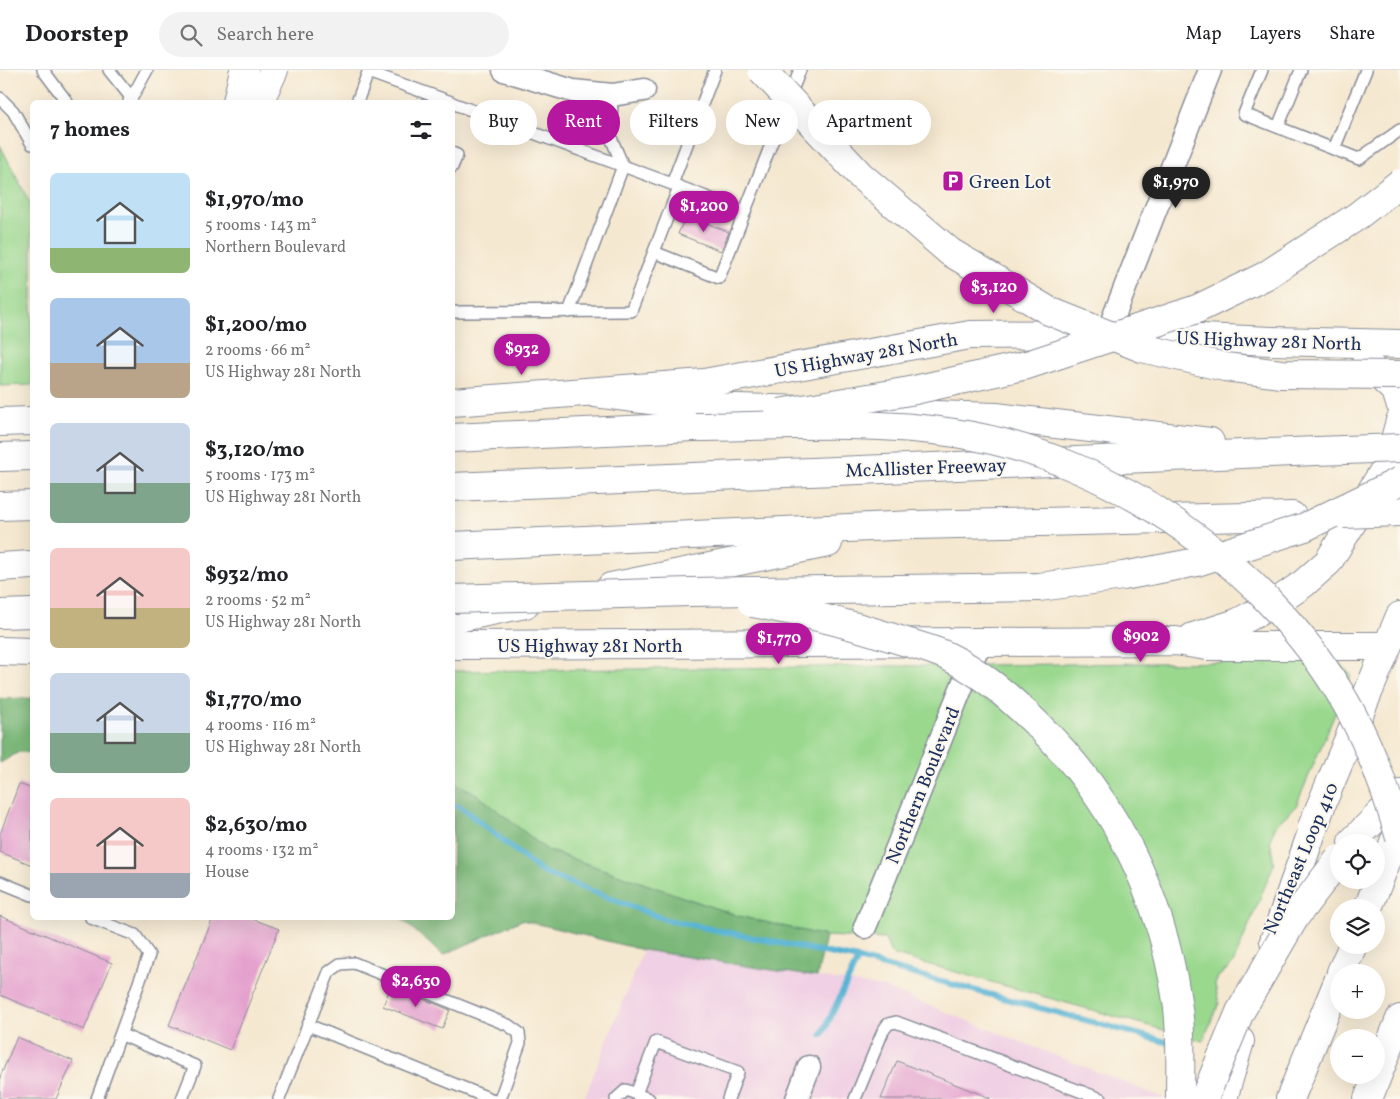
<!DOCTYPE html>
<html lang="en">
<head>
<meta charset="utf-8">
<style>
  body { margin:0; font-family:Vollkorn,serif; background:#f2f2f2; color:#202124; height:100vh; display:flex; flex-direction:column; font-size:19px; white-space:nowrap }
  * { box-sizing:border-box; margin:0 }
  p { font-size:16px; color:#757577 }
  .icon { flex:none; width:28px; height:28px; fill:none; stroke:currentColor; stroke-width:2; stroke-linecap:round; stroke-linejoin:round }
  .map { position:relative; flex:1; overflow:hidden }
  .sheet { position:absolute; left:30px; top:30px; width:425px; height:820px; display:flex; flex-direction:column; background:#fff; border-radius:8px; box-shadow:0 5px 20px #0002 }
  .sheet>* { flex:none }
  .guide { position:absolute; left:470px; top:30px; width:475px; height:45px; display:flex; gap:10px }
  .controls { position:absolute; left:1330px; top:764px; display:grid; gap:10px }
  .controls a { display:grid; place-items:center; width:55px; height:55px; border-radius:50%; background:#fff; box-shadow:0 5px 20px #0002; font-size:25px }
  .price { position:absolute; translate:-50% -42px; padding:0 11px; border-radius:18px; background:#b5179e; color:#fff; font-size:16px; line-height:32px; filter:drop-shadow(0 1px 2px #0008) }
  .price::after { content:''; position:absolute; left:50%; top:30px; width:15px; height:11px; margin-left:-8px; background:inherit; clip-path:polygon(0 0,100% 0,50% 100%) }
  .price.selected { background:#222; color:#fff }
  ul { padding:0; list-style:none }
  li { display:flex; align-items:center; gap:15px; height:125px; padding:0 20px }
  li span { display:grid; place-items:center; flex:none; width:140px; height:100px; border-radius:8px; color:#555 }
  li>.icon { margin-inline-start:auto }
  span .icon { width:60px; height:60px; fill:#fffc; stroke-width:1 }
  li b { font-size:21px }
  h2 { display:flex; justify-content:space-between; align-items:center; height:60px; padding:0 20px; font-size:21px }
  .tag { padding:0 18px; border-radius:22px; background:#fff; box-shadow:0 5px 20px #0002; font-size:18px; line-height:45px }
  .tag.selected { background:#b5179e; color:#fff }
  header { display:flex; align-items:center; gap:30px; box-sizing:border-box; height:70px; padding:0 25px; background:#fff; border-bottom:1px solid #e0e0e0 }
  header strong { font-size:24px }
  nav { display:flex; gap:28px; margin-inline-start:auto; font-size:18px }
  .search { width:350px; height:45px; background:#f2f2f2; display:flex; align-items:center; gap:12px; box-sizing:border-box; padding:0 18px; border-radius:28px; color:#757577; font-size:19px }
  .map>svg:first-child { display:block }
  .built { fill:#f0d0e4 }
  .green { fill:#9ad88e; stroke:#5a8476 }
  .forest { fill:#7bb879; stroke:#4b746c }
  .lines { fill:none; stroke-linecap:round; stroke-linejoin:round }
  .stream { stroke:#56b3d4; stroke-width:6 }
  .building { fill:#e4a0ce }
  .service-casing { stroke:#888c97; stroke-width:14 }
  .minor-casing { stroke:#888c97; stroke-width:25 }
  .secondary-casing { stroke:#888c97; stroke-width:30 }
  .motorway-casing { stroke:#888c97; stroke-width:30 }
  .service { stroke:#fff; stroke-width:11 }
  .minor { stroke:#fff; stroke-width:22 }
  .secondary { stroke:#fff; stroke-width:28 }
  .motorway { stroke:#fff; stroke-width:28 }
  .motorway-bridge-casing { stroke:#888c97; stroke-width:30; stroke-linecap:butt }
  .motorway-bridge { stroke:#fff; stroke-width:28 }
  .labels { text-anchor:middle; stroke-width:4; stroke-linejoin:round; paint-order:stroke }
  .poi-label { font-size:19px; fill:#1b2f5e; stroke:#fbf7ec; text-anchor:start }
  .street-label { font-size:19px; fill:#1b2f5e; stroke:#fbf7ec }
</style>
</head>
<body>
<header>
<strong>Doorstep</strong>
<div class="search"><svg class="icon" aria-label="search" viewBox="0 0 24 24"><circle cx="10" cy="10" r="6"/><path d="M15 15l6 6"/></svg>Search here</div>
<nav><a>Map</a><a>Layers</a><a>Share</a></nav>
</header>
<div class="map">
<svg width="1400" height="1029" viewBox="0 0 1400 1029">
  <rect width="100%" height="100%" fill="#fbf7ec"/>
  <filter id="ink" filterUnits="userSpaceOnUse"><feTurbulence type="fractalNoise" baseFrequency=".02" numOctaves="2"/><feDisplacementMap in="SourceGraphic" scale="10" xChannelSelector="R" yChannelSelector="G"/><feConvolveMatrix kernelMatrix="1 2 1 2 8 2 1 2 1" color-interpolation-filters="sRGB"/></filter>
  <filter id="wash" filterUnits="userSpaceOnUse"><feTurbulence type="fractalNoise" baseFrequency=".0096" numOctaves="4" result="noise"/><feDisplacementMap in="SourceGraphic" scale="20" xChannelSelector="R" yChannelSelector="G"/><feGaussianBlur stdDeviation="1.12" result="paint"/><feColorMatrix in="noise" values="0 0 0 0 0 0 0 0 0 0 0 0 0 0 0 0 0 1.4 0 .05"/><feComposite in="paint" operator="in"/></filter>
  <g filter="url(#wash)">
    <rect width="100%" height="100%" fill="#f5e8d0"/>
    <!-- built -->
    <polygon class="built" points="643,880 882,917 1166,1029 584,1029"/>
    <!-- green -->
    <g class="green">
      <polygon points="0,75 32,137 32,315 0,316"/>
      <polygon points="1328,591 1342,595 1351,606 1296,736 1276,755 1270,770 1274,794 1233,894 1218,907 1215,915 1219,933 1203,971 891,884 885,869 826,866 738,846 547,780 475,723 453,712 452,601"/>
    </g>
    <!-- forest -->
    <g class="forest">
      <polygon points="32,628 32,683 19,682 0,693 0,629"/>
      <polygon points="453,712 475,723 547,780 738,846 826,866 817,907 643,880 522,850 443,885 400,848 452,848"/>
    </g>
    <g class="lines">
      <!-- stream -->
      <g class="stream">
        <polyline points="452,734 462,738 542,802 667,850 858,889 1170,973"/>
        <polyline points="822,965 858,889"/>
      </g>
    </g>
    <g id="blocks">
      <!-- building -->
      <g class="building">
        <polygon points="686,145 729,162 721,181 678,164"/>
        <polygon points="19,714 32,719 32,795 0,782 0,764"/>
        <polygon points="0,846 112,893 84,960 0,925"/>
        <polygon points="213,848 250,848 279,859 230,980 169,955"/>
        <polygon points="391,916 450,940 442,959 383,936"/>
        <polygon points="17,967 73,991 56,1029 0,1029 0,1007"/>
        <polygon points="897,991 990,1028 990,1029 881,1029"/>
      </g>
    </g>
  </g>
  <g filter="url(#ink)">
    <use href="#blocks" fill-opacity="0" stroke="#888c97" stroke-width="1"/>
    <g class="lines">
      <!-- service casing -->
      <g class="service-casing">
        <g id="service">
          <polyline points="43,0 67,32"/>
          <polyline points="109,0 130,26 129,32"/>
          <polyline points="1262,0 1244,44 1359,89 1400,60"/>
          <polyline points="368,2 451,32"/>
          <polyline points="0,28 13,41 32,74"/>
          <polyline points="130,31 147,0"/>
          <polyline points="357,32 369,0"/>
          <polyline points="452,33 672,114 715,0"/>
          <polyline points="1278,57 1301,0"/>
          <polyline points="1334,79 1366,0"/>
          <polyline points="452,83 457,85 452,97"/>
          <polyline points="672,114 745,142"/>
          <polyline points="654,182 719,208 800,0"/>
          <polyline points="452,242 631,241 679,117"/>
          <polyline points="569,242 623,96 611,68 612,25"/>
          <polyline points="0,812 32,825"/>
          <polyline points="91,848 135,865 149,885 97,1029"/>
          <polyline points="308,955 491,1029"/>
          <polyline points="122,965 195,996 182,1029"/>
          <polyline points="636,1024 656,972 738,1002 728,1029"/>
          <polyline points="279,1029 329,902 340,894 354,893 508,955 519,963 520,973 500,1029"/>
          <polyline points="616,1029 626,1020 649,1029"/>
          <polyline points="855,1029 883,961 888,954 896,952 1101,1029"/>
        </g>
      </g>
      <!-- minor casing -->
      <g class="minor-casing">
        <g id="minor">
          <polyline points="504,0 573,21 612,25 644,20"/>
          <polyline points="1107,264 1210,0"/>
          <polyline points="865,857 975,584"/>
          <polyline points="797,1029 809,997"/>
        </g>
      </g>
      <!-- secondary casing -->
      <g class="secondary-casing">
        <g id="secondary">
          <polyline points="237,32 244,0"/>
          <polyline points="259,32 274,0"/>
          <polyline points="1366,293 1396,321 1400,333"/>
          <polyline points="452,332 704,313 970,265 1107,264 1272,271 1400,274"/>
          <polyline points="0,352 32,351"/>
          <polyline points="1193,567 1237,553 1277,532 1303,514 1328,492 1388,394 1400,351"/>
          <polyline points="452,575 1176,571 1207,576 1387,576"/>
          <polyline points="0,581 32,582"/>
          <polyline points="1312,757 1400,546"/>
        </g>
      </g>
      <!-- motorway casing -->
      <g class="motorway-casing">
        <g id="motorway">
          <polyline points="595,323 706,337 805,340"/>
          <polyline points="872,343 996,347 1210,372"/>
          <polyline points="452,368 694,357"/>
          <polyline points="0,387 32,386"/>
          <polyline points="452,417 1316,381"/>
          <polyline points="0,436 32,435"/>
          <polyline points="452,476 914,455 1292,446"/>
          <polyline points="0,497 32,495"/>
          <polyline points="611,517 828,473"/>
          <polyline points="0,544 32,543"/>
          <polyline points="452,549 525,534"/>
          <polyline points="1352,772 1400,724"/>
          <polyline points="1368,838 1400,757"/>
          <polyline points="1274,871 1321,736"/>
          <polyline points="1341,902 1353,875"/>
          <polyline points="1223,1029 1240,971"/>
          <polyline points="1290,1029 1339,909"/>
          <polyline points="1368,1029 1400,949"/>
        </g>
      </g>
      <!-- service -->
      <use href="#service" class="service"/>
      <!-- minor -->
      <use href="#minor" class="minor"/>
      <!-- secondary -->
      <use href="#secondary" class="secondary"/>
      <!-- motorway -->
      <use href="#motorway" class="motorway"/>
      <!-- motorway-bridge casing -->
      <g class="motorway-bridge-casing">
        <g id="motorway-bridge">
          <polyline points="762,0 861,106 950,182 1049,241 1142,278 1225,297 1281,304 1400,305"/>
          <polyline points="779,343 910,321 1027,295 1197,239 1265,206 1356,147 1400,113"/>
          <path d="M694,357C781,356 870,350 955,363C1115,387 1278,503 1353,646C1373,684 1388,726 1400,768"/>
          <polyline points="1316,381 1400,378"/>
          <polyline points="1343,444 1400,442"/>
          <polyline points="452,529 689,522 1039,517 1123,506 1197,492 1305,457 1400,411"/>
          <path d="M752,533C803,542 854,555 903,571C918,576 935,580 949,587C982,603 1010,628 1036,653C1114,728 1161,824 1177,931C1182,963 1180,997 1180,1029"/>
          <polyline points="1204,1029 1240,942 1295,847 1339,789"/>
        </g>
      </g>
      <!-- motorway-bridge -->
      <use href="#motorway-bridge" class="motorway-bridge"/>
    </g>
  </g>
  <!-- icons -->
  <defs>
    <g id="parking-square" transform="scale(1.125)"><rect x="-9" y="-9" width="18" height="18" rx="4" fill="#b5179e" stroke="#fbf7ec"/><path d="M-3.5-5.5H1a3.5 3.5 0 0 1 0 7H-1V5.5H-3.5ZM-1-3.4V-.6H.8a1.4 1.4 0 0 0 0-2.8Z" fill="#fff"/></g>
  </defs>
  <g fill-rule="evenodd">
    <use href="#parking-square" x="953" y="111"/>
  </g>
  <g class="labels">
    <!-- poi labels -->
    <g class="poi-label">
      <text x="969" y="118">Green Lot</text>
    </g>
    <!-- street labels -->
    <g class="street-label">
      <text transform="translate(1269 270) rotate(2)" y="7">US Highway 281 North</text>
      <text transform="translate(866 284) rotate(-10)" y="7">US Highway 281 North</text>
      <text transform="translate(926 397) rotate(-2)" y="7">McAllister Freeway</text>
      <text x="590" y="582">US Highway 281 North</text>
      <text transform="translate(922 715) rotate(-68)" y="7">Northern Boulevard</text>
      <text transform="translate(1300 788) rotate(-67)" y="7">Northeast Loop 410</text>
    </g>
  </g>
</svg>
<div class="controls">
<a><svg class="icon" aria-label="locate" viewBox="0 0 24 24"><circle cx="12" cy="12" r="6"/><path d="M12 2v4M12 18v4M2 12h4M18 12h4"/></svg></a>
<a><svg class="icon" aria-label="layers" viewBox="0 0 24 24"><path d="M12 4l9 5-9 5-9-5zM3 14l9 5 9-5"/></svg></a>
<a>+</a>
<a>−</a>
</div>
<b class="price selected" style="left:1176px;top:139px">$1,970</b>
<b class="price" style="left:704px;top:163px">$1,200</b>
<b class="price" style="left:994px;top:244px">$3,120</b>
<b class="price" style="left:522px;top:306px">$932</b>
<b class="price" style="left:1141px;top:593px">$902</b>
<b class="price" style="left:779px;top:595px">$1,770</b>
<b class="price" style="left:416px;top:938px">$2,630</b>
<div class="guide">
<a class="tag">Buy</a>
<a class="tag selected">Rent</a>
<a class="tag">Filters</a>
<a class="tag">New</a>
<a class="tag">Apartment</a>
</div>
<section class="sheet">
<h2>7 homes<svg class="icon" aria-label="filters" viewBox="0 0 24 24"><path d="M4 7h16M4 17h16"/><circle cx="9" cy="7" r="2"/><circle cx="15" cy="17" r="2"/></svg></h2>
<ul>
<li><span style="background:linear-gradient(#bfe0f5 75%,#8fb573 0)"><svg class="icon" aria-label="home" viewBox="0 0 24 24"><path d="M3 11l9-7 9 7M6 9v11h12V9"/></svg></span><div><b>$1,970/mo</b><p>5 rooms · 143 m²</p><p>Northern Boulevard</p></div></li>
<li><span style="background:linear-gradient(#a9c7e8 65%,#b9a48a 0)"><svg class="icon" aria-label="home" viewBox="0 0 24 24"><path d="M3 11l9-7 9 7M6 9v11h12V9"/></svg></span><div><b>$1,200/mo</b><p>2 rooms · 66 m²</p><p>US Highway 281 North</p></div></li>
<li><span style="background:linear-gradient(#c9d6e8 60%,#7fa58c 0)"><svg class="icon" aria-label="home" viewBox="0 0 24 24"><path d="M3 11l9-7 9 7M6 9v11h12V9"/></svg></span><div><b>$3,120/mo</b><p>5 rooms · 173 m²</p><p>US Highway 281 North</p></div></li>
<li><span style="background:linear-gradient(#f6c9c9 60%,#c2b280 0)"><svg class="icon" aria-label="home" viewBox="0 0 24 24"><path d="M3 11l9-7 9 7M6 9v11h12V9"/></svg></span><div><b>$932/mo</b><p>2 rooms · 52 m²</p><p>US Highway 281 North</p></div></li>
<li><span style="background:linear-gradient(#c9d6e8 60%,#7fa58c 0)"><svg class="icon" aria-label="home" viewBox="0 0 24 24"><path d="M3 11l9-7 9 7M6 9v11h12V9"/></svg></span><div><b>$1,770/mo</b><p>4 rooms · 116 m²</p><p>US Highway 281 North</p></div></li>
<li><span style="background:linear-gradient(#f6c9c9 75%,#9aa5b1 0)"><svg class="icon" aria-label="home" viewBox="0 0 24 24"><path d="M3 11l9-7 9 7M6 9v11h12V9"/></svg></span><div><b>$2,630/mo</b><p>4 rooms · 132 m²</p><p>House</p></div></li>
</ul>
</section>
</div>
</body>
</html>
